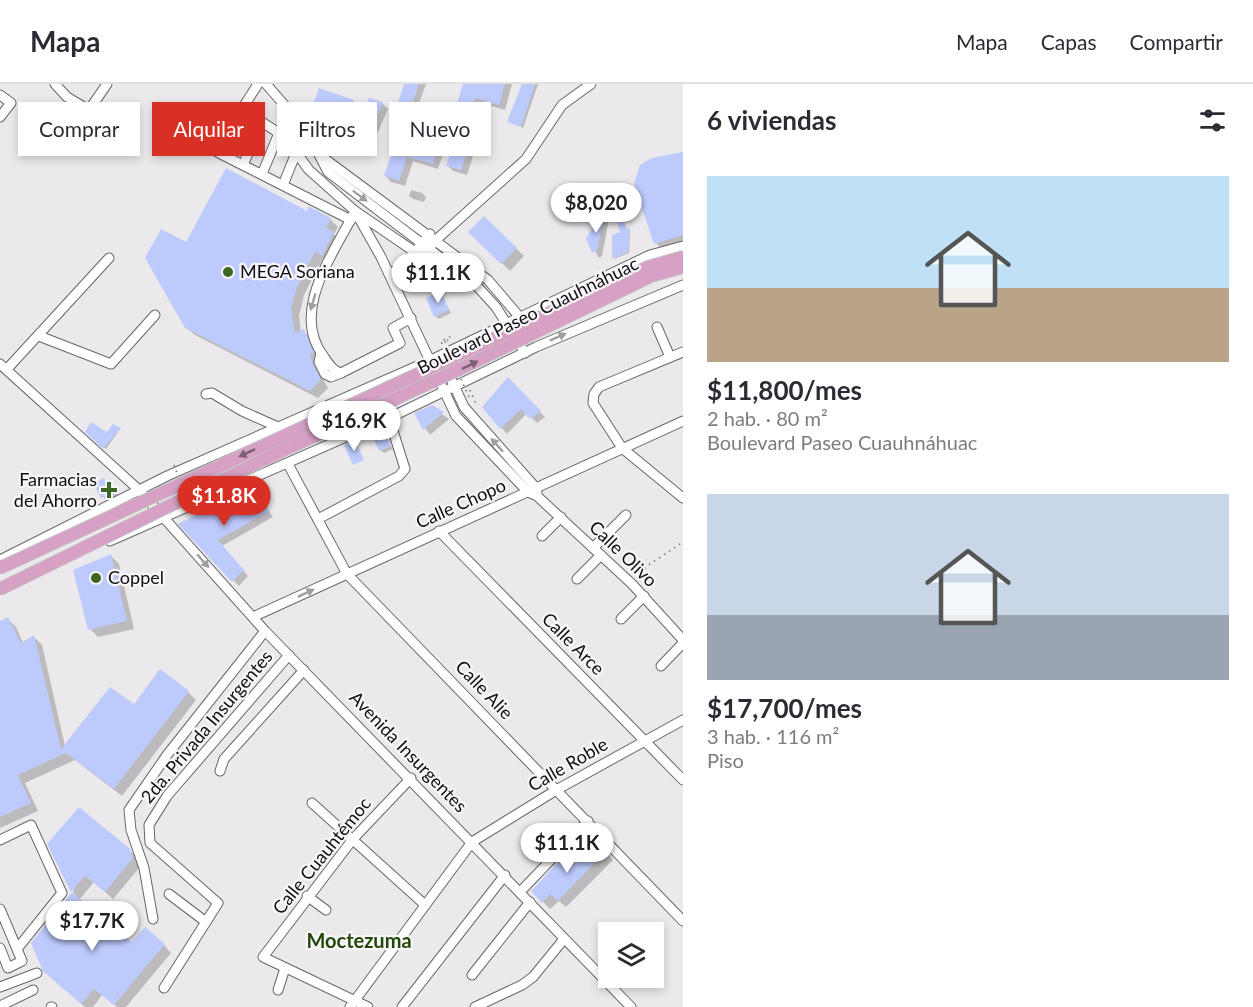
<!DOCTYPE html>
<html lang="es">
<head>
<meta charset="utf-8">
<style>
  body { margin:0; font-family:Lato,sans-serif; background:#f7f7f7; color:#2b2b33; height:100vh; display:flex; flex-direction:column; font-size:22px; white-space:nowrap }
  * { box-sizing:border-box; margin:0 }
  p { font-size:20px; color:#7c7c81 }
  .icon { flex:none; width:33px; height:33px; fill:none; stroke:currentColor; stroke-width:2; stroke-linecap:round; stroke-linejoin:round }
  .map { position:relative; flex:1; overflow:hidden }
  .details { display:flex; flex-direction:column; background:#fff; width:570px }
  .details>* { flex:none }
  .top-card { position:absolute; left:18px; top:18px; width:570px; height:54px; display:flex; gap:12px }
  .fabs { position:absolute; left:598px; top:838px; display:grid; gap:12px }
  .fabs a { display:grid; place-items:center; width:66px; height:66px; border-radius:0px; background:#fff; box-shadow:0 3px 9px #0003; font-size:30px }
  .price { position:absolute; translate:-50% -51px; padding:0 14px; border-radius:21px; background:#fff; color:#222; font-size:20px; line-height:39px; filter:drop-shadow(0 2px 3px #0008) }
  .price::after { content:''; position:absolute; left:50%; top:36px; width:18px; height:14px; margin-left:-9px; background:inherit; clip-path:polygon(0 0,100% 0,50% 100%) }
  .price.active { background:#d93025; color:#fff }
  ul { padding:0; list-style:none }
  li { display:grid; align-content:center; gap:12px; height:318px; padding:0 24px }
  li span { display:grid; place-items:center; height:186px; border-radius:0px; color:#555 }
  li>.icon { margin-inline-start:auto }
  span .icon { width:108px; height:108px; fill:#fffc; stroke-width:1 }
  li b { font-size:26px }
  h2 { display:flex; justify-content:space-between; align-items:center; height:72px; padding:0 24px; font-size:26px }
  .chip { padding:0 21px; border-radius:0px; background:#fff; box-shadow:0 3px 9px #0003; font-size:21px; line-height:54px }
  .chip.active { background:#d93025; color:#fff }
  header { display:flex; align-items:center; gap:36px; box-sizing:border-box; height:84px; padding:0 30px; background:#fff; border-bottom:2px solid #e1e1e2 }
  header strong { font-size:28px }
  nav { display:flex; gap:33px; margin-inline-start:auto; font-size:21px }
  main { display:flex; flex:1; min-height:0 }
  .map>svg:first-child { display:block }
  .shadow { fill:#0003 }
  .building { fill:#bdcafc }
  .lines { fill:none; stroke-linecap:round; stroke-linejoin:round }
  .minor-casing { stroke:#676669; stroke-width:11 }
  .path { stroke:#727173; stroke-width:1.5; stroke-dasharray:1.5 4.5; stroke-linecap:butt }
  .minor { stroke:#fff; stroke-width:9 }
  .major-bridge-casing { stroke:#c5c5c5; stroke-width:14; stroke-linecap:butt }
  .path-bridge { stroke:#727173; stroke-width:1.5; stroke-dasharray:1.5 4.5; stroke-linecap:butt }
  .major-bridge { stroke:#d7a1c5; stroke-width:12 }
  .oneway { fill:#9f9f9f }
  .oneway2 { fill:#7d5f73 }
  .poi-dot { fill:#3b6624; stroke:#f8f6fa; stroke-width:2 }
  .labels { text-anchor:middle; stroke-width:4.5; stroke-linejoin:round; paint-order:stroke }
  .poi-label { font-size:18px; fill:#0f0f0f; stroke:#f8f6fa; text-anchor:start }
  .street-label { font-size:18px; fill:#0f0f0f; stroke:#f8f6fa }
  .neighbourhood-label { font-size:20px; font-weight:bold; fill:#214707; stroke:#f8f6fa }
</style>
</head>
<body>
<header>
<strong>Mapa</strong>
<nav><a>Mapa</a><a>Capas</a><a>Compartir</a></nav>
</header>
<main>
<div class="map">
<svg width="683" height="923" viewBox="0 0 683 923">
  <rect width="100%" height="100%" fill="#ebe9ec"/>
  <!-- shadow -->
  <g class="shadow">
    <polygon points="406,0 426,0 415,31 404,27 399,21"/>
    <polygon points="465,0 512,0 505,26 481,19 475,39 461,35 455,29"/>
    <polygon points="522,0 538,0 523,44 508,37"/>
    <polygon points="353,17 359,23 355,36 321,24 316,18"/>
    <polygon points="382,19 388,25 372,62 362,59 356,53"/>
    <polygon points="436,24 449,28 455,33 438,85 413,77 405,102 391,98 386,92 428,48"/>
    <polygon points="472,51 478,57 467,91 453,87 447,81"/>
    <polygon points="683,68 683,161 664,167 656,159 653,75"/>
    <polygon points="411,106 422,109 426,113 424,118 413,115 409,112"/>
    <polygon points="606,125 610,130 602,172 599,174 588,155"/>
    <polygon points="308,129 330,135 338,143 334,150 341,157 330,179 323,174 304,211 299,232 301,248 303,247 311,254 320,276 320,290 328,304 318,314 195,251 186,243 187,160"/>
    <polygon points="484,134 524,172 510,187 470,148"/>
    <polygon points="624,138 627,146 630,147 629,169 614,175"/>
    <polygon points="440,209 451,229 439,235 435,232"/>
    <polygon points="508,296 545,333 537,339 527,329 507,350 484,323"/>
    <polygon points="432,323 449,335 430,351 416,330"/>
    <polygon points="120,345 106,365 87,347 107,350"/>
    <polygon points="382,346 393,365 384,369 380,366"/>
    <polygon points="103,396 119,411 106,417 96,402"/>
    <polygon points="253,404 273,433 222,462 248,492 239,502 181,440"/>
    <polygon points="111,472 119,480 134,545 98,553 90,545"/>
    <polygon points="8,535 16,543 23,559 34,553 42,561 65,662 135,622 188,608 196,616 122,712 75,676 25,699 38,727 0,744 0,539"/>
    <polygon points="595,758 613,776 566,823 559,817 550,825 533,807 569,784"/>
    <polygon points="49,760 129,766 138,774 140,783 113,815 94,798 79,816 132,860 164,861 171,869 126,923 117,923 102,911 93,923 85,923 53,895 32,859 74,808"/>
  </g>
  <!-- building -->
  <g class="building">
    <polygon points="404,0 419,0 410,26 397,22"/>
    <polygon points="463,0 505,0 499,21 475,14 469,34 454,29"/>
    <polygon points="522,0 535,0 521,43 507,38"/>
    <polygon points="319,4 354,16 349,31 314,18"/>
    <polygon points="369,14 383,18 367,57 354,53"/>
    <polygon points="435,22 450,26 433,80 407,73 399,97 384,92 402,38 427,46"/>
    <polygon points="458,45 473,50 461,86 446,82"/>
    <polygon points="683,68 683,151 654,160 634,100 640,81 652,74"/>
    <polygon points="226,84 307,127 308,122 331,134 326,144 334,148 322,172 315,168 297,203 291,224 295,249 304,245 314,268 310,271 313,281 321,295 310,307 185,244 145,174 161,145 186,158"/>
    <polygon points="606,123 597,166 592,169 586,154"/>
    <polygon points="484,132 517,164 501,180 468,148"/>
    <polygon points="623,135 626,145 630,144 628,168 612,175 612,151 620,148 617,137"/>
    <polygon points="441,207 449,226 434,233 426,214"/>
    <polygon points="508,293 541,327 530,335 521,325 500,345 482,323"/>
    <polygon points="432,321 444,328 423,346 414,329"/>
    <polygon points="91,338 107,348 113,340 121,344 103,365 85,348"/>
    <polygon points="383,344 391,362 379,367 371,349"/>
    <polygon points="355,356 364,376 353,381 344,361"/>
    <polygon points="103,394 117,407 101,414 94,401"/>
    <polygon points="253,402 269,427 218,456 244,486 232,498 178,440"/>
    <polygon points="111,470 127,537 88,546 73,486"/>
    <polygon points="8,533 21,559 34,551 61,665 110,603 134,620 160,585 189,607 114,705 66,669 18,691 31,719 0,733 0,537"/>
    <polygon points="79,723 130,765 133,774 105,808 85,792 71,808 47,760"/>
    <polygon points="595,756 606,767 558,817 550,810 542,819 531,807 536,802 559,777 569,782"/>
    <polygon points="72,808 132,858 145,843 165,860 114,921 94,905 81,920 43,887 31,859"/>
  </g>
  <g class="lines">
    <!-- minor casing -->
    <g class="minor-casing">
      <g id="minor">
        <polyline points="55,0 67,13 89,26 107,0"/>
        <polyline points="258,0 242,25 285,53 309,86 355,127 381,173 456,332 528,408 537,412 632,500 683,556"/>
        <polyline points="266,0 307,47 328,88 475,200 496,223 525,269"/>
        <polyline points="0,11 11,19 0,33"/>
        <polyline points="242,25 217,68 351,136"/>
        <polyline points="321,72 488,196 523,237"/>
        <polyline points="243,81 262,38"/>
        <polyline points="262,90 279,49"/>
        <polyline points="283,101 296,69"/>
        <polyline points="389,190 419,175 437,155 526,75 562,21 591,0"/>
        <path d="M411,234L393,244L400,259L341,289C333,287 329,280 324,273C289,227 334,170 355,127L415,168L430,150"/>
        <polyline points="657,243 670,273"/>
        <polyline points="39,252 111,280 155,231"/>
        <polyline points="683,268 599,303 594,310 593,319 622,364 683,414"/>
        <polyline points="321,269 319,278 325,290 331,293 341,289"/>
        <polyline points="441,273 464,323 536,404 537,409"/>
        <polyline points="0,280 139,406 265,547 631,923"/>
        <polyline points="7,285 109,174"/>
        <polyline points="206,310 212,309 242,327 278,343"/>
        <polyline points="288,380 347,490 683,837"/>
        <polyline points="318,435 399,392 405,385 389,334"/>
        <polyline points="439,447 683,696"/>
        <polyline points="542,452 561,433"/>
        <polyline points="110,457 389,334 536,263 683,201"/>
        <polyline points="593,464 626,431"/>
        <polyline points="0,476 167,392 431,276 650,171 683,162"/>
        <polyline points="577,495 601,471"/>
        <polyline points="253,533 683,337"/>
        <polyline points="621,535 644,512"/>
        <polyline points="661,582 683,559"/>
        <polyline points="220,687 224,675 304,586"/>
        <polyline points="312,719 424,820"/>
        <polyline points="0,756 31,741 62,809 17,865"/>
        <polyline points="520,808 588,737"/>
        <polyline points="169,810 206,838"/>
        <polyline points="307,812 326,826"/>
        <polyline points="0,825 22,877 8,884 0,864"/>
        <polyline points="153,835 144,784 131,746 129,726 167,671 265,547"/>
        <polyline points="472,891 530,818"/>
        <polyline points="0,903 37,889"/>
        <polyline points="164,904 218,819 150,759 149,741 167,712 289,571"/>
        <polyline points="278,906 285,884"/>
        <polyline points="0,922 33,906"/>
        <polyline points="51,923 52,923"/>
        <polyline points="350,923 472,758 558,705 683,636"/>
        <polyline points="368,923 263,873 353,755 411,694"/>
        <polyline points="402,923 505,791"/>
        <polyline points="475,923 522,901 533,893 564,855"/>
      </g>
    </g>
    <!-- path -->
    <g class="path">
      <polyline points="442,260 441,257 450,253 451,255 445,257"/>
      <polyline points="470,306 475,318 472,319"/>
      <polyline points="637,494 647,482 683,458"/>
    </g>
    <!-- minor -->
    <use href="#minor" class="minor"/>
    <!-- major-bridge casing -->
    <g class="major-bridge-casing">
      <g id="major-bridge">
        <polyline points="0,484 648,183 683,173"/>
        <polyline points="0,505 269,373 462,284 651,192 683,183"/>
      </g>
    </g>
    <!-- path-bridge -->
    <g class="path-bridge">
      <polyline points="445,257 448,266"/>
      <polyline points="461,295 469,313"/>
      <polyline points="174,381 177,389"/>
    </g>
    <!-- major-bridge -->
    <use href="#major-bridge" class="major-bridge"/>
  </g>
  <!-- one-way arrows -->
  <defs><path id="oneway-solid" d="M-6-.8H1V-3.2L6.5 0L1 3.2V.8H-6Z" transform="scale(1.5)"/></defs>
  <g class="oneway">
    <use href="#oneway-solid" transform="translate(360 112) rotate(37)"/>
    <use href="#oneway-solid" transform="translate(313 218) rotate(106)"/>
    <use href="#oneway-solid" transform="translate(558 253) rotate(-24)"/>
    <use href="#oneway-solid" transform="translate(497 361) rotate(-132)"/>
    <use href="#oneway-solid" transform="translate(203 477) rotate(49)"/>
    <use href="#oneway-solid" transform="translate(306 509) rotate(-25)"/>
  </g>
  <g class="oneway2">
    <use href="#oneway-solid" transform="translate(470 281) rotate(-26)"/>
    <use href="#oneway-solid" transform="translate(247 369) rotate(155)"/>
  </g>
  <!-- markers -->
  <g class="poi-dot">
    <circle cx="228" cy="188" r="6"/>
    <path d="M106 397h6v6h6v6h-6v6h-6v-6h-6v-6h6z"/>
    <circle cx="96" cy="494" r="6"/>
  </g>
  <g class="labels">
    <!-- poi labels -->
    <g class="poi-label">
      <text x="240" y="194">MEGA Soriana</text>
      <text x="97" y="402" text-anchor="end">Farmacias<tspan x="97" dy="21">del Ahorro</tspan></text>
      <text x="108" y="500">Coppel</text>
    </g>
    <!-- street labels -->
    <g class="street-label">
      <text transform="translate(528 232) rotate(-26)" y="6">Boulevard Paseo Cuauhnáhuac</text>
      <text transform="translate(461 420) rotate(-24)" y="6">Calle Chopo</text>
      <text transform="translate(623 470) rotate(44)" y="6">Calle Olivo</text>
      <text transform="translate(573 560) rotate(45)" y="6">Calle Arce</text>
      <text transform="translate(484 606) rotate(46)" y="6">Calle Alie</text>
      <text transform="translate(207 643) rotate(-50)" y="6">2da. Privada Insurgentes</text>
      <text transform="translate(408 668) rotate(46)" y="6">Avenida Insurgentes</text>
      <text transform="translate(568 681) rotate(-30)" y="6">Calle Roble</text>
      <text transform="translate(322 772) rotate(-51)" y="6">Calle Cuauhtémoc</text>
    </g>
    <!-- neighbourhood labels -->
    <g class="neighbourhood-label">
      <text x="359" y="864">Moctezuma</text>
    </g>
  </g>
</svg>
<div class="fabs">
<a><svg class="icon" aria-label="layers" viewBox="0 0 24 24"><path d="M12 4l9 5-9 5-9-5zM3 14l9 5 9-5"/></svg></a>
</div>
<b class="price" style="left:596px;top:150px">$8,020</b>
<b class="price" style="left:438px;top:220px">$11.1K</b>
<b class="price" style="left:354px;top:368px">$16.9K</b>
<b class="price active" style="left:224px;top:443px">$11.8K</b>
<b class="price" style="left:567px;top:790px">$11.1K</b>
<b class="price" style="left:92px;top:868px">$17.7K</b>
<div class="top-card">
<a class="chip">Comprar</a>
<a class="chip active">Alquilar</a>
<a class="chip">Filtros</a>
<a class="chip">Nuevo</a>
</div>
</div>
<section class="details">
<h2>6 viviendas<svg class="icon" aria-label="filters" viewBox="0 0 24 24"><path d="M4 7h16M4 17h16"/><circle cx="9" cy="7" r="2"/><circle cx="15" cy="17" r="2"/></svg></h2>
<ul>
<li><span style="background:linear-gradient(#bfe0f5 60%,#b9a48a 0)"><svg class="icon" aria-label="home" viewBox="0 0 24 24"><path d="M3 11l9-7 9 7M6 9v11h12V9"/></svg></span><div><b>$11,800/mes</b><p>2 hab. · 80 m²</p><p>Boulevard Paseo Cuauhnáhuac</p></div></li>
<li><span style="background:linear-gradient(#c9d6e8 65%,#9aa5b1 0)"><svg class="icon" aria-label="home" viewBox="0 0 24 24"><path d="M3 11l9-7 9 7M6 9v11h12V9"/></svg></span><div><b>$17,700/mes</b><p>3 hab. · 116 m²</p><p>Piso</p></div></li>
</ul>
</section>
</main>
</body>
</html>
